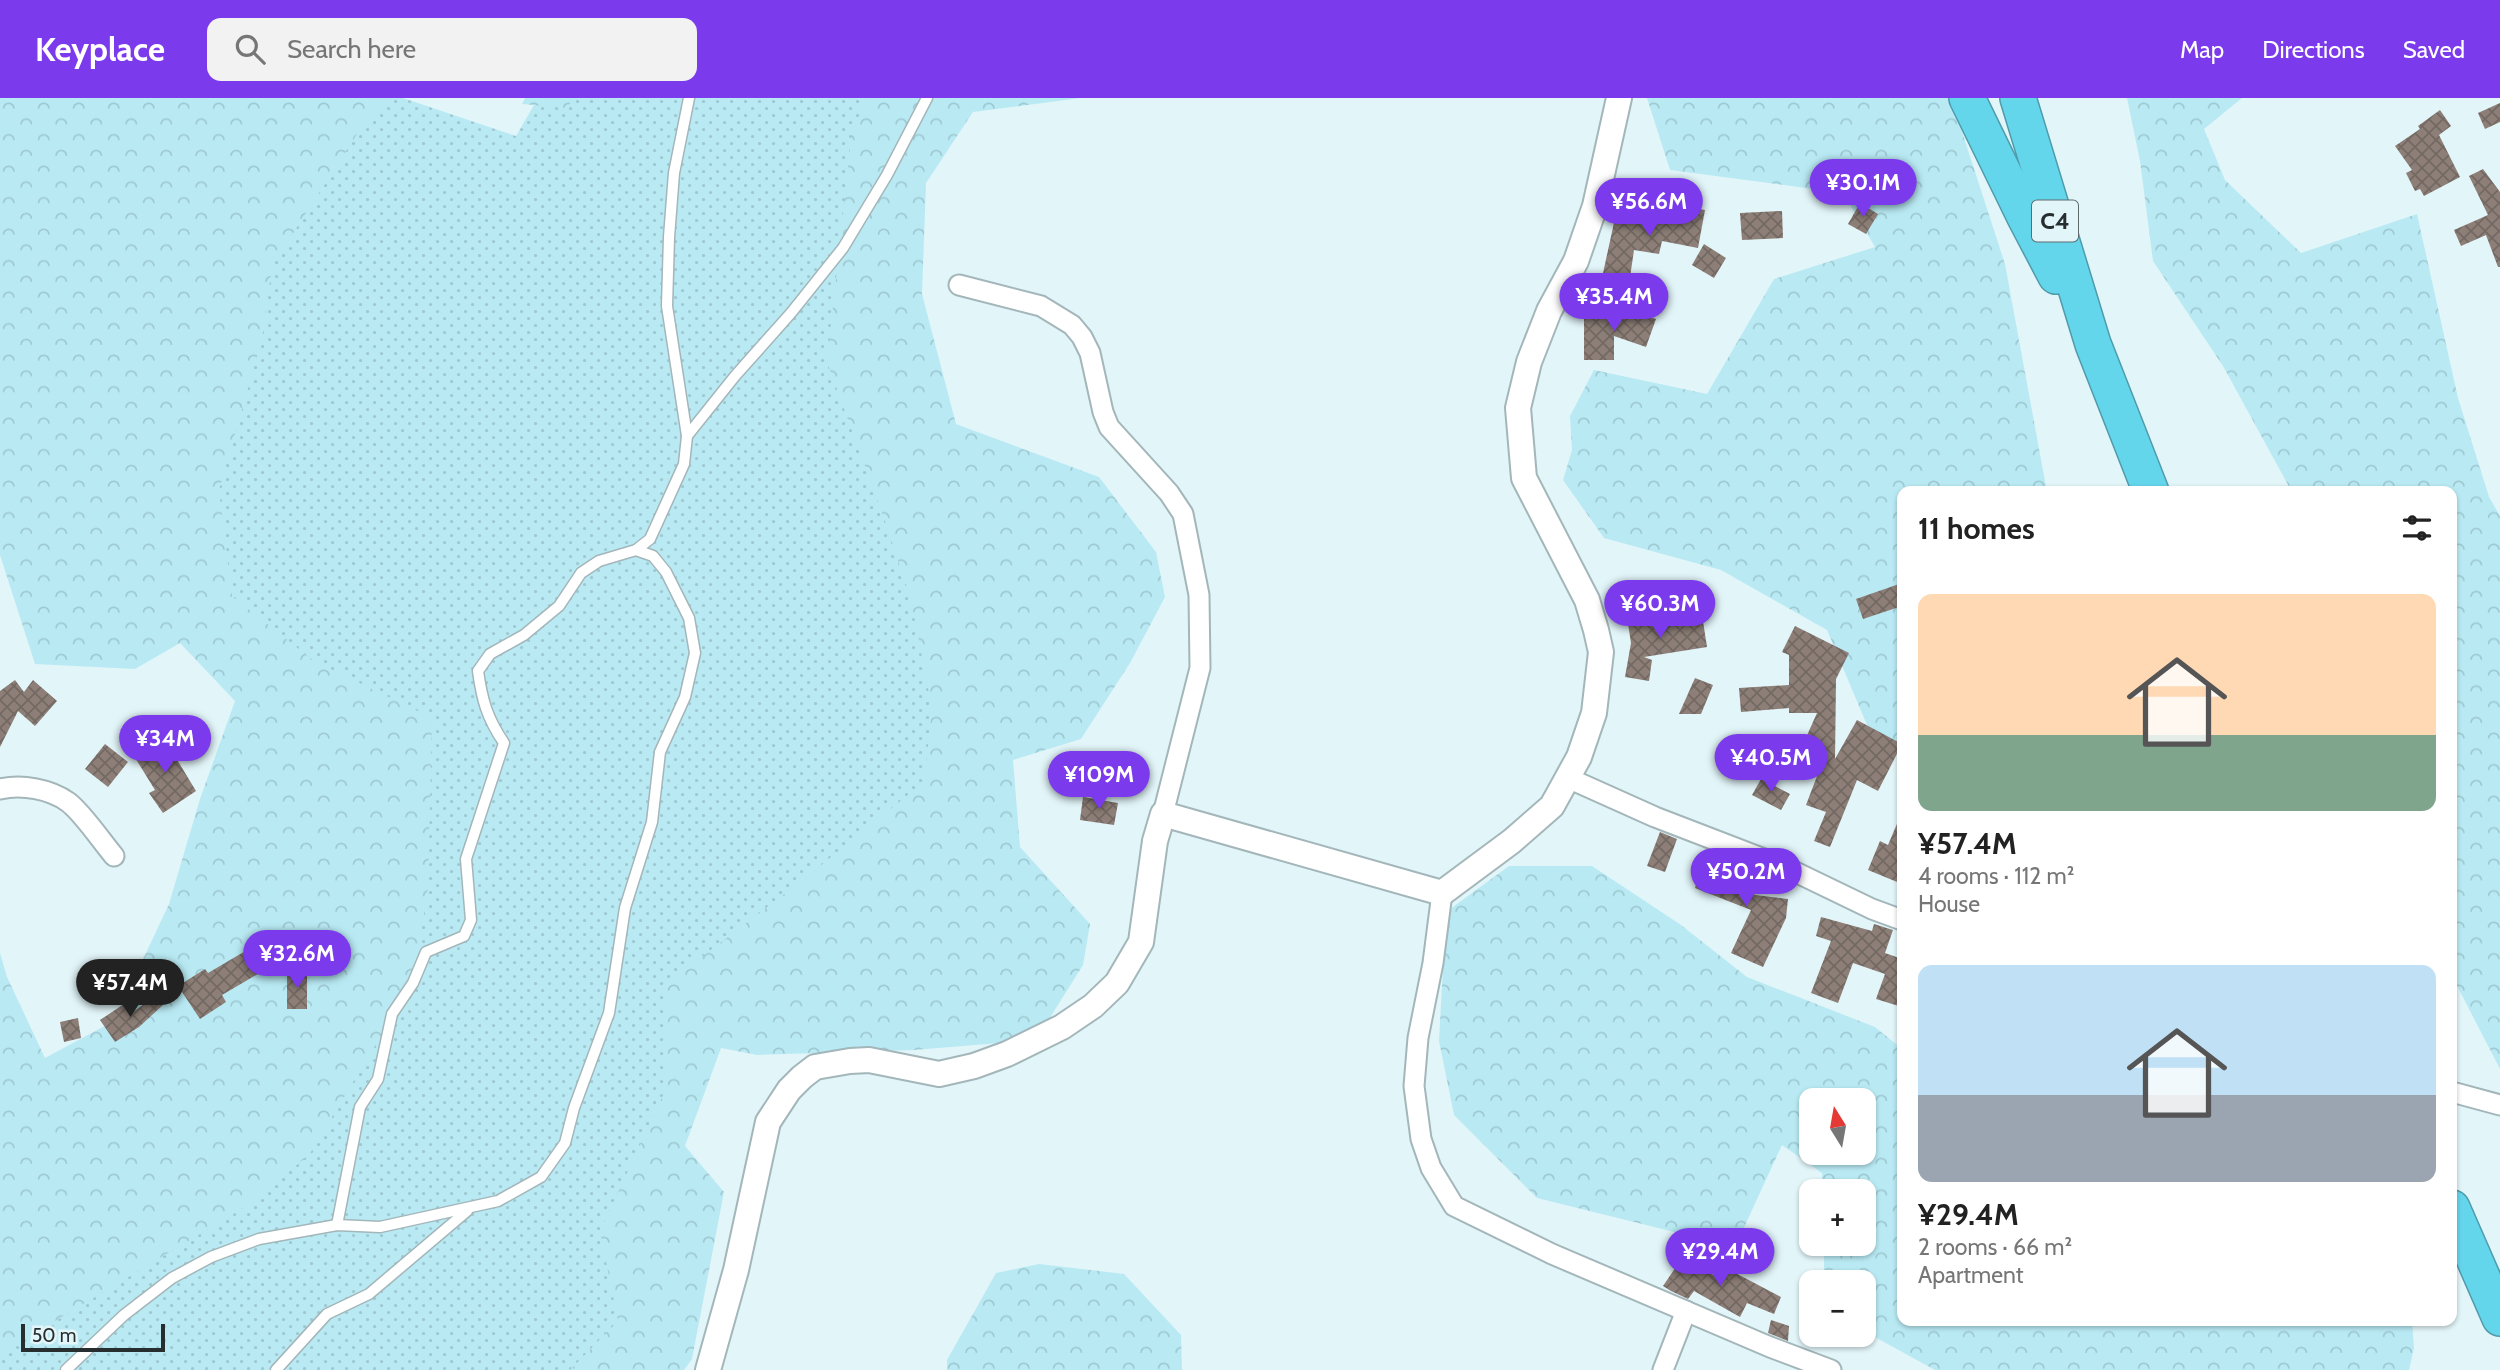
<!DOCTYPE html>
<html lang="en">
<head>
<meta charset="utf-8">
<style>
  body { margin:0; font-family:Cabin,sans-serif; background:#f2f2f2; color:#222; height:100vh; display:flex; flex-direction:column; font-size:26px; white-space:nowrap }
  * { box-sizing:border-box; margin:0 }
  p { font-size:23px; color:#767676 }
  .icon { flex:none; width:38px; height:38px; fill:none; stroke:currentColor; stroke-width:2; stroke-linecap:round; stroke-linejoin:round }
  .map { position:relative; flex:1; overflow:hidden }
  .sheet { position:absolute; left:1897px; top:388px; width:560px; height:840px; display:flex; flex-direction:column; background:#fff; border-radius:14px; box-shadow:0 2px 5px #0004 }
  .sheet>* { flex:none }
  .needle { width:46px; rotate:349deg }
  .controls { position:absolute; left:1799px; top:990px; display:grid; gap:14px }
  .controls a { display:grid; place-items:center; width:77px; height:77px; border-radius:14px; background:#fff; box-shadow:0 2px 5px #0004; font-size:35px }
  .scale { position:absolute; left:21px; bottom:18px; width:144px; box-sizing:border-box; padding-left:7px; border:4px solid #272e30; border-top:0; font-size:19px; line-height:24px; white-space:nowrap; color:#272e30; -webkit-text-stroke:5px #e2f5f9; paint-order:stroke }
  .price { position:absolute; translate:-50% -60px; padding:0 16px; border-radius:24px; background:#7c3aed; color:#fff; font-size:23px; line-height:46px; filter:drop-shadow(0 2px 4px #0008) }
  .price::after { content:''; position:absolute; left:50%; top:42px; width:21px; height:16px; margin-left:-10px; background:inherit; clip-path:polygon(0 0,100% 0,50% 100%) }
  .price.selected { background:#222; color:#fff }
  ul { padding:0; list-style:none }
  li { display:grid; align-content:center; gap:14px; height:371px; padding:0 21px }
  li span { display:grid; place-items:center; height:217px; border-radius:14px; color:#555 }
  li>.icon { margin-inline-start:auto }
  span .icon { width:126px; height:126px; fill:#fffc; stroke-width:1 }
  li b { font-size:30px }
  h2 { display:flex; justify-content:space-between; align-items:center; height:84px; padding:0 21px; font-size:30px }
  header { display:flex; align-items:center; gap:42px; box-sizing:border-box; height:98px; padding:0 35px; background:#7c3aed; color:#fff }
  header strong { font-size:33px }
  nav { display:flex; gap:38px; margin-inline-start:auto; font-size:24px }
  .search { width:490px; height:63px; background:#f2f2f2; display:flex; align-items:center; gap:18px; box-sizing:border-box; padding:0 24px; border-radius:14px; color:#767676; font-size:26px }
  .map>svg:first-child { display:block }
  .grass { fill:url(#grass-dots) }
  .forest { fill:url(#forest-crowns); fill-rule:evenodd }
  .building { fill:url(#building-cross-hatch) }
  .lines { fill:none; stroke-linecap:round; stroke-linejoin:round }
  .service-casing { stroke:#a3b6ba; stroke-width:13 }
  .minor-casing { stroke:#a3b6ba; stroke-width:23 }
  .tertiary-casing { stroke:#a3b6ba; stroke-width:28 }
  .motorway-casing { stroke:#4f9baa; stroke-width:38 }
  .service { stroke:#fff; stroke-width:10 }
  .minor { stroke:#fff; stroke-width:19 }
  .tertiary { stroke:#fff; stroke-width:24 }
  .motorway { stroke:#64d6ec; stroke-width:35 }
  .labels { text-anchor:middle; stroke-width:6; stroke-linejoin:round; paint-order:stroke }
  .shield { fill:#e2f5f9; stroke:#5f6a6c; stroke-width:2 }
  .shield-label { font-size:24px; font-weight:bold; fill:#272e30 }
</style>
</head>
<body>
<header>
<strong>Keyplace</strong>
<div class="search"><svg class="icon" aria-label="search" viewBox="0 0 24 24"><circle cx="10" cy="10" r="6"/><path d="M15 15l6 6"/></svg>Search here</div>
<nav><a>Map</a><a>Directions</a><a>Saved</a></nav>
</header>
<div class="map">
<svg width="2500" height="1272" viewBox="0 0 2500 1272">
  <defs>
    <pattern id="grass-dots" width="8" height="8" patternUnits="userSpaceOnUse" patternTransform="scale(1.75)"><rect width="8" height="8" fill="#b9eaf4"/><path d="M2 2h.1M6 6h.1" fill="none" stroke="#9fc9d2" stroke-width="1.8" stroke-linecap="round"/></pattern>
    <pattern id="forest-crowns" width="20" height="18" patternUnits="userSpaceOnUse" patternTransform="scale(1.75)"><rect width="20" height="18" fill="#b9eaf4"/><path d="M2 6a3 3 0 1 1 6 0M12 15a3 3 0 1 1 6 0" fill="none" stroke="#9fc9d2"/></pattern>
    <pattern id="building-cross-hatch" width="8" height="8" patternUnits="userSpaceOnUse" patternTransform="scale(1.75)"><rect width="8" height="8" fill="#8d7f77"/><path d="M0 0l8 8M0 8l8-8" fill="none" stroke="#736862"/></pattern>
  </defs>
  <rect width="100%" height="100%" fill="#e2f5f9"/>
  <!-- grass -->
  <polygon class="grass" points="350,0 403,0 516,38 538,0 967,0 879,144 971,727 699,920 626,1272 0,1272 0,1166 361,754 157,457 169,323"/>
  <!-- forest -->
  <g class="forest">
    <polygon points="0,0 393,0 357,36 272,168 262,241 219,392 232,498 314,563 432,620 428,790 413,885 309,1057 245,1109 0,1256 0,855 7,879 45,960 114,923 169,806 200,701 235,603 180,545 135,571 35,566 0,457"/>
    <polygon points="525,0 572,0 568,10 522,6"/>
    <polygon points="867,0 1081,0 973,14 926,85 922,196 956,326 1099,379 1156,454 1165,499 1130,565 1081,641 1013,662 1020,749 1090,826 1083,867 1036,942 914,952 757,957 721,950 685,1048 724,1094 692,1261 684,1272 570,1272 618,1223 600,1133 665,993 666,886 804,781 924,684 932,611 911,502 885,423 827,264 851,41"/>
    <polygon points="1647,0 1951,0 2005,166 2047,394 1902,394 1902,657 1870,634 1827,532 1721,472 1604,440 1563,382 1572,352 1570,318 1594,272 1707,296 1774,181 1875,149 1843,95 1670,72"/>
    <polygon points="2127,0 2242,0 2204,31 2225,82 2301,155 2417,116 2458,300 2489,399 2500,418 2500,971 2452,878 2452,394 2292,394 2223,268 2153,163 2140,63"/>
    <path d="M1509,768H1592L1681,827L1747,879L1875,929L1902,951V1223H2412L2414,1250L2409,1272H1935L1864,1233V1185H1824V1146H1864V1094H1823L1822,1075L1782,1047L1735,1149L1537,1100L1454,1017L1439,943L1446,814ZM1811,1003H1864V1055H1811Z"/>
    <polygon points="1039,1166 1124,1176 1181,1237 1182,1272 947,1272 947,1262 996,1175"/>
  </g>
  <!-- building -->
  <g class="building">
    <polygon points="2500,5 2500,24 2485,31 2478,15"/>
    <polygon points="2440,12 2451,28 2439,37 2460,79 2424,98 2420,91 2415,93 2406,75 2412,72 2395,48 2420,31 2418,28"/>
    <polygon points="2483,71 2500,94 2500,169 2498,169 2486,137 2461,148 2454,132 2488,117 2469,78"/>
    <polygon points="1642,101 1705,112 1698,150 1662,143 1659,156 1634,152 1628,193 1600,189 1615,120 1638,124"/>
    <polygon points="1860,105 1878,116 1866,136 1848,126"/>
    <polygon points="1782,113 1783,140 1742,142 1740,115"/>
    <polygon points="1704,146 1726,160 1714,180 1692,167"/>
    <polygon points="1584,215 1640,216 1656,221 1646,249 1614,238 1614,262 1584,262"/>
    <polygon points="1902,485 1902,508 1863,521 1856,501"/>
    <polygon points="1650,510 1652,524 1702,517 1707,549 1644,559 1652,562 1649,583 1625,579 1631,545 1626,513"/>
    <polygon points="1795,528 1849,555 1836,581 1835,661 1857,622 1902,646 1878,693 1857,682 1830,749 1814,743 1826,714 1806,707 1822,665 1754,663 1754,643 1804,644 1817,615 1789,615 1789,610 1741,614 1739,590 1789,587 1789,557 1782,554"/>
    <polygon points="1695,580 1713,587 1701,616 1679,616"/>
    <polygon points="15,582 24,594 33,582 57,603 35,628 18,613 0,649 0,593"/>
    <polygon points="164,640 196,693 163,715 149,695 155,692 134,658"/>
    <polygon points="105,646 128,664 108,689 85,671"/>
    <polygon points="1761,681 1790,696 1781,712 1752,697"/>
    <polygon points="1083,699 1118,705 1114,727 1080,722"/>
    <polygon points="1902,714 1902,786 1868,772 1880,743 1888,747"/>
    <polygon points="1660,734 1677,741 1665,774 1647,768"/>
    <polygon points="1704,760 1728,768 1730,762 1756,772 1747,796 1788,801 1786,820 1763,869 1731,855 1751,812 1695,790"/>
    <polygon points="1821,819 1872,833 1874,826 1893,832 1885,855 1902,861 1902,909 1876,901 1885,876 1853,865 1838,905 1811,895 1831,843 1816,838"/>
    <polygon points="259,845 266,856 295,854 222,897 226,904 200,921 178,888 205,871 208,875"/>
    <rect x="287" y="872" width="20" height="39"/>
    <polygon points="157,897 164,906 139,929 115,944 100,922 124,906 130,916"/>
    <polygon points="78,920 81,940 64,944 60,924"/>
    <polygon points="1684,1157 1719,1181 1726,1170 1781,1199 1774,1216 1747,1205 1740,1219 1694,1193 1688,1201 1671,1193 1663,1188"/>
    <polygon points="1771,1222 1789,1228 1788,1243 1768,1235"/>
  </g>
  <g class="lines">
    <!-- service casing -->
    <g class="service-casing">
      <g id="service">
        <polyline points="687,338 735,278 791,215 843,150 887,77 927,0"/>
        <path d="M337,1127L360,1009L378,981L392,916L413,885L426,854L464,838L471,822L466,761L504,645C487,620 482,602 478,573L490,556L524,537L559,508L581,475L599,463L636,452L650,441L684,366L687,338L667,208L669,139L674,75L689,0"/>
        <polyline points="66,1272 124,1217 172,1180 211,1159 259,1141 337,1127 380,1129 498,1103 541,1079 565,1045 574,1010 609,915 625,810 652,724 660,654 685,599 695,555 689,520 666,474 653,458 636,452"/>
        <polyline points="276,1272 327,1216 369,1196 467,1113"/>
      </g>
    </g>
    <!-- minor casing -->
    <g class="minor-casing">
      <g id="minor">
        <polyline points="959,187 1041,208 1072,227 1082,239 1090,255 1103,314 1109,329 1169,395 1183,416 1199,497 1200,570 1163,716"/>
        <polyline points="1568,680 1655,719 1785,769 1872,811 1902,822"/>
        <path d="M0,691C22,686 50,691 68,704C82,714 102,744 114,758"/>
        <polyline points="1442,795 1433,865 1418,940 1414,988 1421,1041 1431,1070 1454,1108 1552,1156 1770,1249 1831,1272"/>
        <polyline points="2452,994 2500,1007"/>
        <polyline points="1663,1272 1686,1213"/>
      </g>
    </g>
    <!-- tertiary casing -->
    <g class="tertiary-casing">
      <polyline id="tertiary" points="708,1272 736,1172 768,1024 789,992 802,979 815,969 850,963 869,962 939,976 974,968 1007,956 1062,929 1093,908 1117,885 1141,844 1155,743 1163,716 1442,795 1512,743 1552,708 1579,659 1594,615 1601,554 1596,532 1587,502 1524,380 1518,310 1529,264 1549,213 1576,163 1595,108 1619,0"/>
    </g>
    <!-- motorway casing -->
    <g class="motorway-casing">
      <g id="motorway">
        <polyline points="1967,0 2025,119 2056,178"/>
        <polyline points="2018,0 2093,246 2151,394"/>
        <polyline points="2452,1110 2500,1220"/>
      </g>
    </g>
    <!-- service -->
    <use href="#service" class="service"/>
    <!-- minor -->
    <use href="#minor" class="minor"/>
    <!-- tertiary -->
    <use href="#tertiary" class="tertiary"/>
    <!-- motorway -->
    <use href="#motorway" class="motorway"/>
  </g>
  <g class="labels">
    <!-- shield labels -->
    <rect class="shield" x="2032" y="102.5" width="46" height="41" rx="5"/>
    <g class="shield-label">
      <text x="2055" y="131">C4</text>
    </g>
  </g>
</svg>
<div class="controls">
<a><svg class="needle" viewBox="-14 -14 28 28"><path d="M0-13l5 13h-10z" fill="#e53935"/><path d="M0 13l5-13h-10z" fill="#767676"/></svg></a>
<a>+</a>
<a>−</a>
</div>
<div class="scale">50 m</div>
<b class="price" style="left:1863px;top:121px">¥30.1M</b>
<b class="price" style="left:1649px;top:140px">¥56.6M</b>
<b class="price" style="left:1614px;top:235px">¥35.4M</b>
<b class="price" style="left:1660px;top:542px">¥60.3M</b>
<b class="price" style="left:165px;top:677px">¥34M</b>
<b class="price" style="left:1771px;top:696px">¥40.5M</b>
<b class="price" style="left:1099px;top:713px">¥109M</b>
<b class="price" style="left:1746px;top:810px">¥50.2M</b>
<b class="price" style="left:297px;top:892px">¥32.6M</b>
<b class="price selected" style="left:130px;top:921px">¥57.4M</b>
<b class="price" style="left:1720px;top:1190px">¥29.4M</b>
<section class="sheet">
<h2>11 homes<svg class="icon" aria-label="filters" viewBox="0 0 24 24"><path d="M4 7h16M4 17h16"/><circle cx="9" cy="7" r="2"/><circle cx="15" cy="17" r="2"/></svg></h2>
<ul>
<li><span style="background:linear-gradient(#ffd9b3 65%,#7fa58c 0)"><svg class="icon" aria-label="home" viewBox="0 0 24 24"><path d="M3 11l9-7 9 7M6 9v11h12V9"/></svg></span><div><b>¥57.4M</b><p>4 rooms · 112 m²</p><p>House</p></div></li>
<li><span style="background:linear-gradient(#bfe0f5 60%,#9aa5b1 0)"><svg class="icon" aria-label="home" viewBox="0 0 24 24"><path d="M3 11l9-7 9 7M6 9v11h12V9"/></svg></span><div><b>¥29.4M</b><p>2 rooms · 66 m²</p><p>Apartment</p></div></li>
</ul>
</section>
</div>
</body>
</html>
